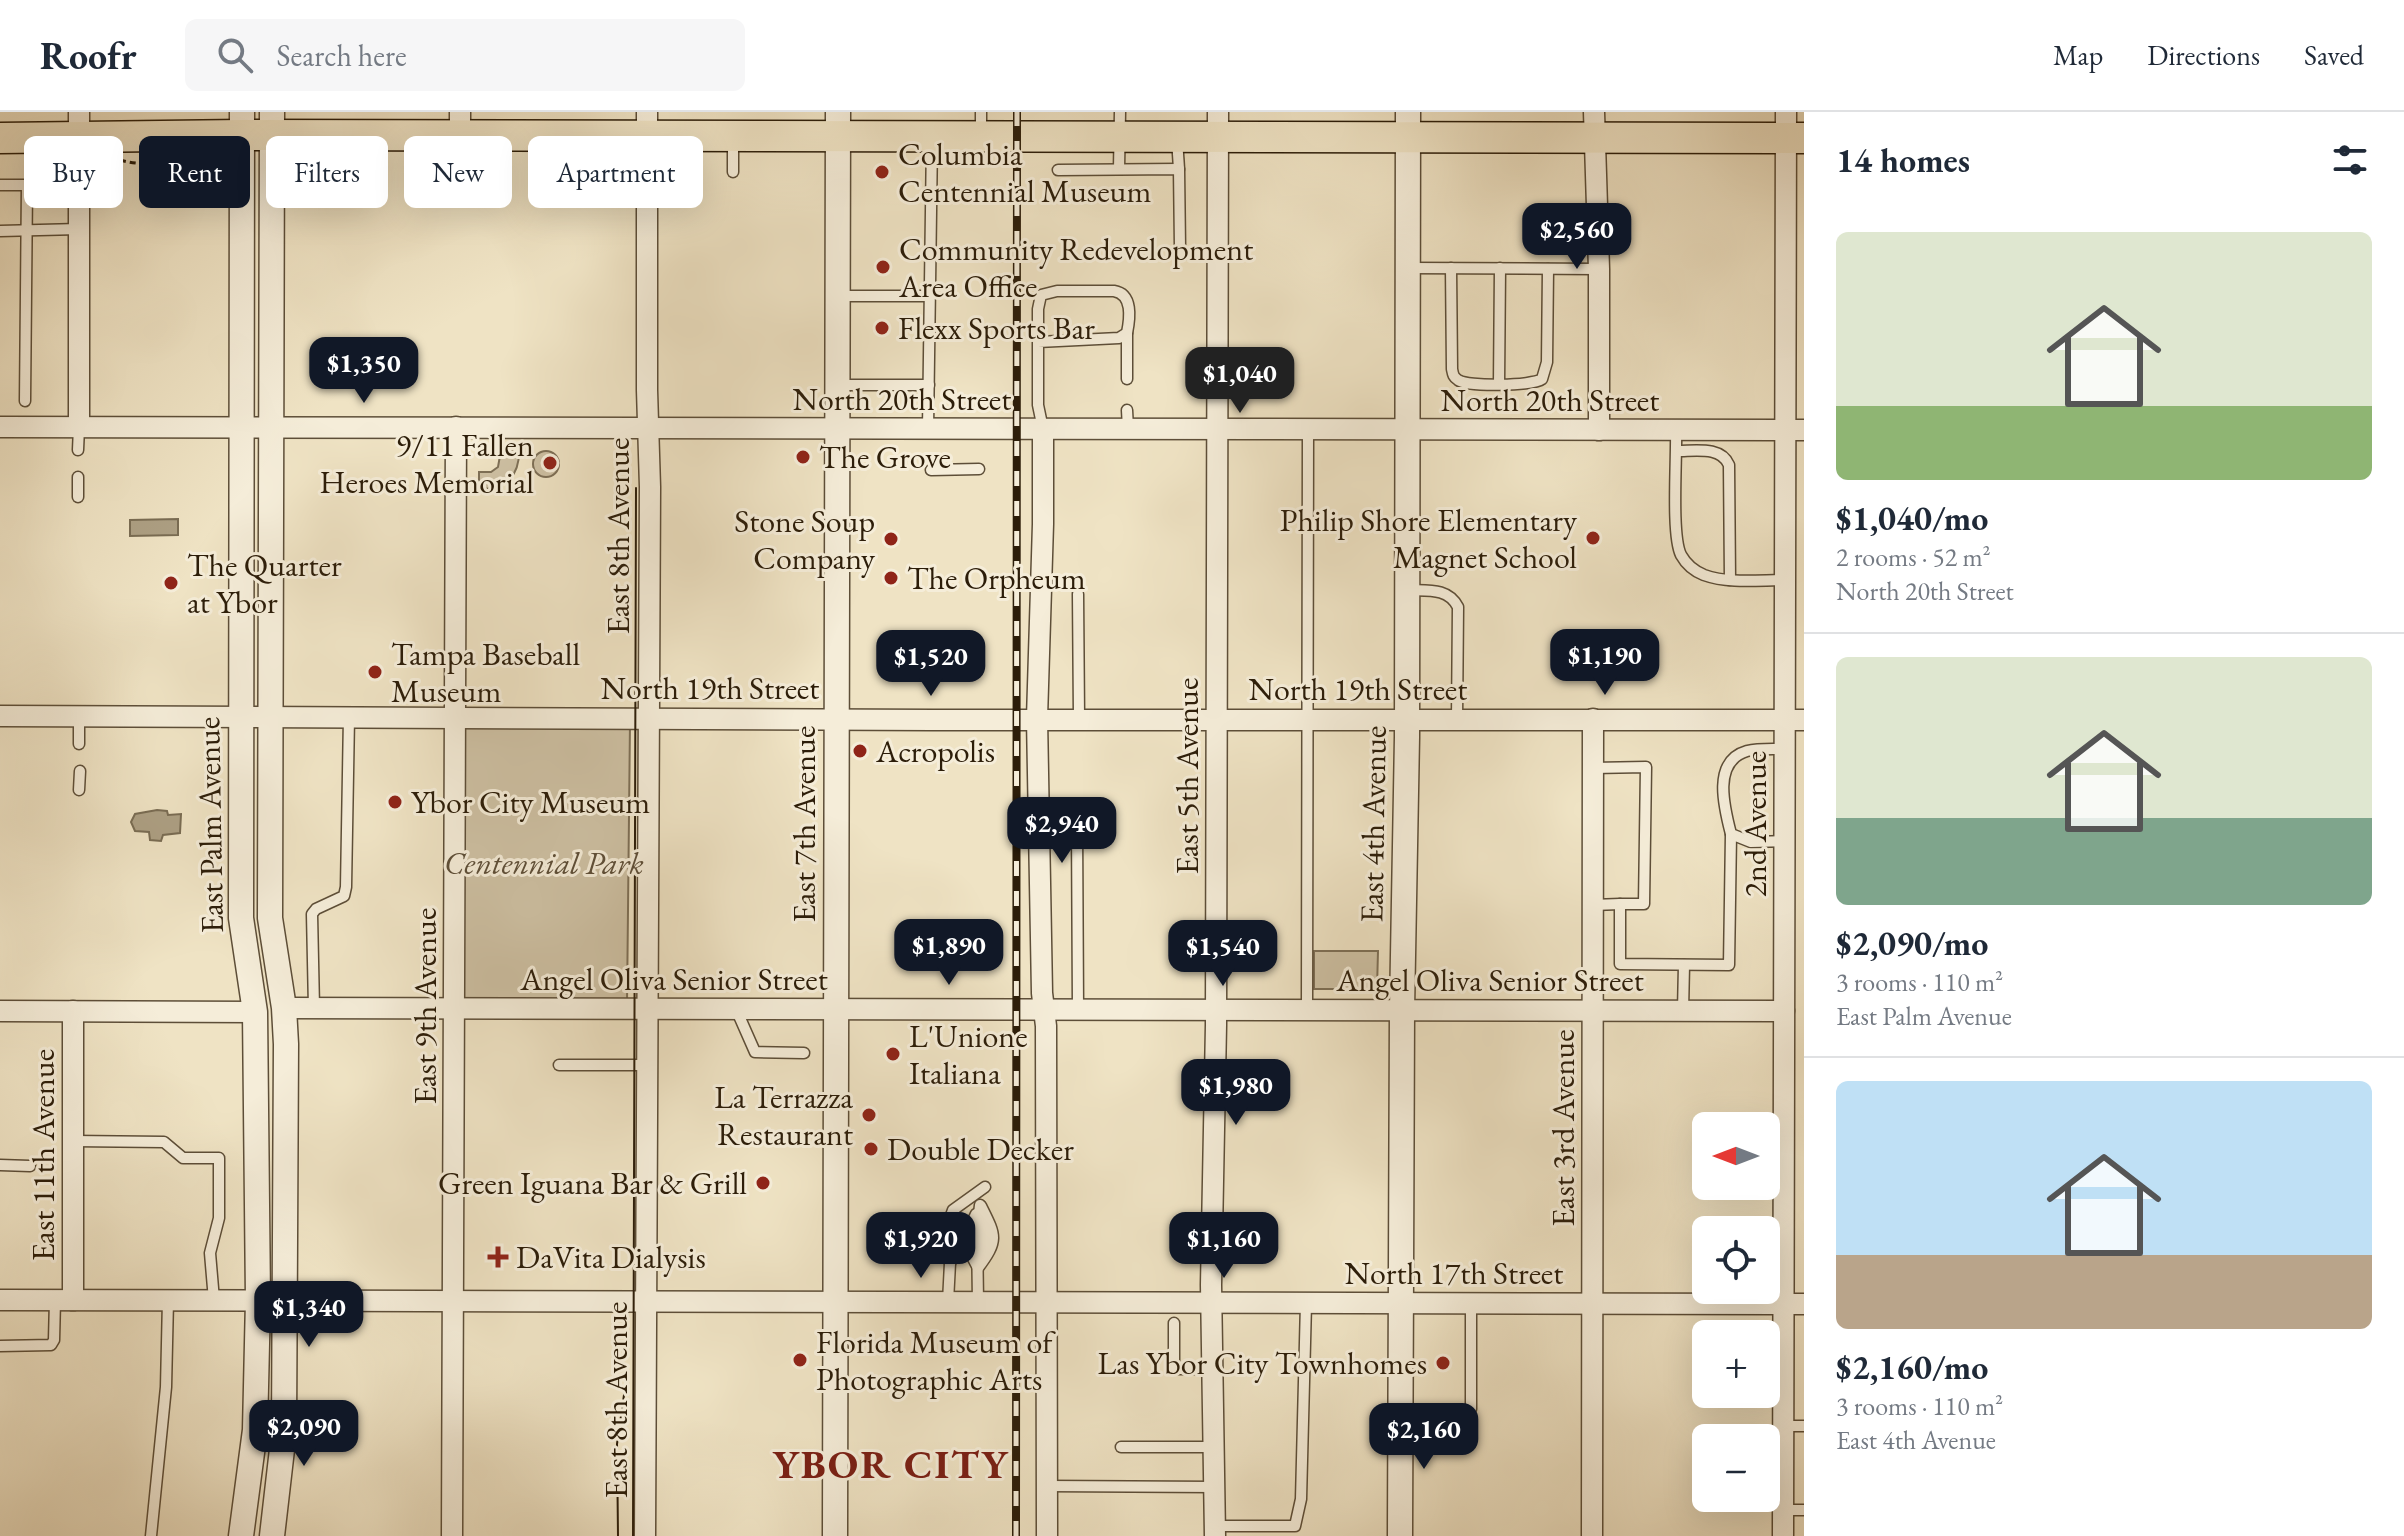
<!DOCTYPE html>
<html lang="en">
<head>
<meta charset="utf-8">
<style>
  body { margin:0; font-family:"EB Garamond",serif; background:#f6f6f7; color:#1f2937; height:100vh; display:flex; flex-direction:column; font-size:30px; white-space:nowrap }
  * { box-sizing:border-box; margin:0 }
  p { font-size:26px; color:#747a83 }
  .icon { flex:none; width:44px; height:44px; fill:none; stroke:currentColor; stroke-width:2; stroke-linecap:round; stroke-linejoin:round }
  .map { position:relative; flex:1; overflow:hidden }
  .panel { display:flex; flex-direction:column; background:#fff; width:600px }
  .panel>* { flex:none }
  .hud { position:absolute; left:24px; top:24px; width:760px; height:72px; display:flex; gap:16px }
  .needle { width:52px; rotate:270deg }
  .controls { position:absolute; left:1692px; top:1000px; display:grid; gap:16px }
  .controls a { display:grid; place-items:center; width:88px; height:88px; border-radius:12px; background:#fff; box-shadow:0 8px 32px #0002; font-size:40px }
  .price { position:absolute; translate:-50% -68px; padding:0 18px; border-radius:16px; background:#111827; color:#fff; font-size:26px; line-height:52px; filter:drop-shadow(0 2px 4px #0008) }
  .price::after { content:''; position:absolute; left:50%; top:48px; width:24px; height:18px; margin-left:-12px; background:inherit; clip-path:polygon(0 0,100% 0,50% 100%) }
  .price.selected { background:#222; color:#fff }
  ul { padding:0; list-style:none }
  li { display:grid; align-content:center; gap:16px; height:424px; padding:0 32px }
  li+li { border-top:2px solid #e0e1e3 }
  li span { display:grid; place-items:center; height:248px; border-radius:12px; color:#555 }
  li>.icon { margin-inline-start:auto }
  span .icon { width:144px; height:144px; fill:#fffc; stroke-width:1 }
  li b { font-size:34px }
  h2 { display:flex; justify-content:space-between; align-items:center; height:96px; padding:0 32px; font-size:34px }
  .pill { padding:0 28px; border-radius:12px; background:#fff; box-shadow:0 8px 32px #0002; font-size:28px; line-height:72px }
  .pill.selected { background:#111827; color:#fff }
  header { display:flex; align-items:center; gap:48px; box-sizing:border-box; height:112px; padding:0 40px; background:#fff; border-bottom:2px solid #e0e1e3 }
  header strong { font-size:38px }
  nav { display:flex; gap:44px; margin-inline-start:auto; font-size:28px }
  .search { width:560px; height:72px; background:#f6f6f7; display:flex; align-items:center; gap:20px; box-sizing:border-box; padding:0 28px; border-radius:12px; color:#747a83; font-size:30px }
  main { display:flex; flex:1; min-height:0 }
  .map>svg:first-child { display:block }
  .green { fill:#cec1a4; stroke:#7d6f56; stroke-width:2 }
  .water { fill:#ada084; stroke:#796c53; stroke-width:2 }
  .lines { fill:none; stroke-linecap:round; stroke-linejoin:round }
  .service-casing { stroke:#5d4e38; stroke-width:13 }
  .minor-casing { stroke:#5d4e38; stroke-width:23 }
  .tertiary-casing { stroke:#5d4e38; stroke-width:27 }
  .primary-casing { stroke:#2c1d09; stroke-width:33 }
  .path { stroke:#2c1d09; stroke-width:3; stroke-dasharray:6 4; stroke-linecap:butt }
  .service { stroke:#f5edd9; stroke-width:10 }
  .minor { stroke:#f5edd9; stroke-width:20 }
  .tertiary { stroke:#f5edd9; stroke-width:24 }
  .primary { stroke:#efe3c4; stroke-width:30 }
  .tram { stroke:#2c1d09; stroke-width:2 }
  .rail-casing { stroke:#2c1d09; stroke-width:8 }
  .rail { stroke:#f5edd9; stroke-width:5; stroke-dasharray:15; stroke-linecap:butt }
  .poi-dot { fill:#8f2418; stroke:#f5edd9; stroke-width:3 }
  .labels { text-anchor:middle; stroke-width:6; stroke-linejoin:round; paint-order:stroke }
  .poi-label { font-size:32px; fill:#2c1d09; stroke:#f5edd9; text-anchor:start }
  .street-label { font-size:32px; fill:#2c1d09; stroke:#f5edd9 }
  .park-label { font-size:32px; font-style:italic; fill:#5d4e38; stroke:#f5edd9 }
  .district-label { font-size:40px; font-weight:bold; letter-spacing:2px; fill:#7a1f14; stroke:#f5edd9 }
</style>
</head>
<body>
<header>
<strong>Roofr</strong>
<div class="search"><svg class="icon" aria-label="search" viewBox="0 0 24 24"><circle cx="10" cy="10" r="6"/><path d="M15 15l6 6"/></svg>Search here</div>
<nav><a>Map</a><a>Directions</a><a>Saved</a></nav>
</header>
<main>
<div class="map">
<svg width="1804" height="1424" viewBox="0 0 1804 1424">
  <rect width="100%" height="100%" fill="#efe3c4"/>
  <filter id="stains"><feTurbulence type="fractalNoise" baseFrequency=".0025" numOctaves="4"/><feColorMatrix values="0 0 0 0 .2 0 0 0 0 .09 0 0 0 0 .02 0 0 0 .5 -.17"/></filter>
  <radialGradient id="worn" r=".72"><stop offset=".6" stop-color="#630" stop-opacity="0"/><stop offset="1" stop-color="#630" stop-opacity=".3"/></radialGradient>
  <!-- green -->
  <g class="green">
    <path d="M519,337C520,364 506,377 479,377V360H491L498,355L501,338Z"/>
    <circle cx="546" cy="352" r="13"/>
    <polygon points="459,607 630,610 627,892 460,893"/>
    <polygon points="1314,839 1378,839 1377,877 1314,877"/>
  </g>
  <!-- water -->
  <g class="water">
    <polygon points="178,407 178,423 130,424 130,408"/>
    <polygon points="157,698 167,699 168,703 181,702 180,721 163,723 161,729 150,728 149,720 135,719 131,710 135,702"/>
  </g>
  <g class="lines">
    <!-- service casing -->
    <g class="service-casing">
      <g id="service">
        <polyline points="981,0 981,23"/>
        <polyline points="733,26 733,60"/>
        <polyline points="1177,27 1179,57"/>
        <polyline points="1119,57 1120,0"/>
        <polyline points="1058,58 1179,57 1180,136 1184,142 1218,142"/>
        <polyline points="0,73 27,73 25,289"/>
        <polyline points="0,119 79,117"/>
        <polyline points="1408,156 1599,157"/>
        <path d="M1451,156L1452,257C1453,262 1453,265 1458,268C1467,275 1533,274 1542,267L1547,250L1548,157"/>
        <polyline points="837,184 930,184"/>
        <polyline points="1127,221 1127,267"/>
        <path d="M1038,230L1119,226L1127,221C1130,206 1133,182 1114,179H1057L1041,183L1038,197V293L1043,317"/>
        <polyline points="1499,272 1500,156"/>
        <polyline points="839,273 929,273"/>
        <polyline points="1127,298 1128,317"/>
        <polyline points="928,317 932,27"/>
        <path d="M1676,318C1677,345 1671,423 1681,443C1686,452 1694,459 1704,463C1729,472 1759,468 1785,468"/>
        <polyline points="78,338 79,315"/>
        <path d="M1677,339C1696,339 1721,334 1729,353L1730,468"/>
        <polyline points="931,358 979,357"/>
        <polyline points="78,365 78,385"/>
        <path d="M1407,478C1427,479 1448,475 1458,495L1457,607"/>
        <polyline points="1078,482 1079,606"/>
        <polyline points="79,604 79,632"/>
        <polyline points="1593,656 1646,655 1644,792 1620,792 1620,852 1729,853 1731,722"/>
        <polyline points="79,678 80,659"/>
        <polyline points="1077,712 1078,898"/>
        <path d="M1785,729L1751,730L1731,722C1724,695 1712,649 1747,639C1759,636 1773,637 1785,637"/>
        <polyline points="1593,793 1620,792"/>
        <polyline points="314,896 312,802 316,797 344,784 346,775 349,605"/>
        <polyline points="736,897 755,940 804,941"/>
        <polyline points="1307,898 1308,317"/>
        <polyline points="1683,899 1684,853"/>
        <polyline points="559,953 647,953"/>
        <polyline points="73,1029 164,1030 183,1046 219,1046 219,1106 210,1141 214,1188"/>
        <polyline points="0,1053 30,1054"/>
        <path d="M976,1102C964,1126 964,1131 977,1154"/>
        <polyline points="981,1146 985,1136 983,1107"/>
        <polyline points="950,1151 956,1136 954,1100"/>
        <path d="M978,1156C999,1128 996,1124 981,1094"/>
        <polyline points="948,1190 950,1151 944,1136 945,1120 953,1098 985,1075"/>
        <polyline points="978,1190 977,1120 980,1093"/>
        <polyline points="1174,1211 1174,1257 1212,1257"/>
        <polyline points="0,1234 51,1233 54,1228 55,1188"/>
        <polyline points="1471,1297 1471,1191"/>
        <polyline points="1783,1314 1804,1314"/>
        <polyline points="1121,1335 1214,1335"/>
        <polyline points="1047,1374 1215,1375"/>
        <polyline points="1783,1398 1804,1398"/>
        <polyline points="1215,1414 1295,1414 1301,1387 1306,1191"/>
        <polyline points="151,1424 166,1275 168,1188"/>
      </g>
    </g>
    <!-- minor casing -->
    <g class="minor-casing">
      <g id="minor">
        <polyline points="1594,0 1599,157 1599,318"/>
        <polyline points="460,24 460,0"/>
        <polyline points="0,315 1804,318"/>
        <polyline points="79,315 79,0"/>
        <polyline points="1043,317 1043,412 1037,606 1042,881 1046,914 1047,1424"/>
        <polyline points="0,604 933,608 1804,608"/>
        <polyline points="284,896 1784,899"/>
        <polyline points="0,899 255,900"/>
        <polyline points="0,1188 1804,1192"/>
        <polyline points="73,1188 73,899"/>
        <polyline points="452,1424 456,315"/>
        <polyline points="645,1424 650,375 647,278 647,0"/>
        <polyline points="1215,1424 1211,1173 1216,913 1218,0"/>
        <polyline points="1592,1424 1593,607"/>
        <polyline points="1783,1424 1786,0"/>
      </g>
    </g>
    <!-- tertiary casing -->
    <g class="tertiary-casing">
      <g id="tertiary">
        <polyline points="241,1424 255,1318 258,1188 255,900 241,806 242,0"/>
        <polyline points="272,1424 284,1320 286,932 284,896 270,806 272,0"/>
        <polyline points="835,1424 838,0"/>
        <polyline points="1400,1424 1402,898 1407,625 1408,0"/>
      </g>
    </g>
    <!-- primary casing -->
    <g class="primary-casing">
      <polyline id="primary" points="0,26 242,23 1804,26"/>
    </g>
    <!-- path -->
    <path class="path" d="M120,48C151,57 185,47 217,56"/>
    <!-- service -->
    <use href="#service" class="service"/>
    <!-- minor -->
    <use href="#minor" class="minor"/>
    <!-- tertiary -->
    <use href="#tertiary" class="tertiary"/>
    <!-- primary -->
    <use href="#primary" class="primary"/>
    <!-- tram -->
    <g class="tram">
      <polyline points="618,1424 617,1332 625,1276"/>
      <polyline points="633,1424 636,376"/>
    </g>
    <!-- rail casing -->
    <g class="rail-casing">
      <polyline id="rail" points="1016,1424 1017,0"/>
    </g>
    <!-- rail -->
    <use href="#rail" class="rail"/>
  </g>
  <!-- markers -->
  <g class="poi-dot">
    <circle cx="882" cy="60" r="8"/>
    <circle cx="883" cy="155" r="8"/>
    <circle cx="882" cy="216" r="8"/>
    <circle cx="803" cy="345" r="8"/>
    <circle cx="550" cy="351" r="8"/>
    <circle cx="1593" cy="426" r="8"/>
    <circle cx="891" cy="427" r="8"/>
    <circle cx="891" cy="466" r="8"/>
    <circle cx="171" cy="471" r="8"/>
    <circle cx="375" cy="560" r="8"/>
    <circle cx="860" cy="639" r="8"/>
    <circle cx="395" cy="690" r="8"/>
    <circle cx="893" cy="942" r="8"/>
    <circle cx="869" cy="1003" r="8"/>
    <circle cx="871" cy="1037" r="8"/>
    <circle cx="763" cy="1071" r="8"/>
    <path d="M494 1133h8v8h8v8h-8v8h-8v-8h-8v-8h8z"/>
    <circle cx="800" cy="1248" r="8"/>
    <circle cx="1443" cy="1251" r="8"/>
  </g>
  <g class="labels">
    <!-- poi labels -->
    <g class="poi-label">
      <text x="898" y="53">Columbia<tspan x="898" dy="37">Centennial Museum</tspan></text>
      <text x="899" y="148">Community Redevelopment<tspan x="899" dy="37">Area Office</tspan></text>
      <text x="898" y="227">Flexx Sports Bar</text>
      <text x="534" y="344" text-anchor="end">9/11 Fallen<tspan x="534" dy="37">Heroes Memorial</tspan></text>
      <text x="819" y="356">The Grove</text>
      <text x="1577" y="419" text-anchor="end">Philip Shore Elementary<tspan x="1577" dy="37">Magnet School</tspan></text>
      <text x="875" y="420" text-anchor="end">Stone Soup<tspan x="875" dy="37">Company</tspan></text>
      <text x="187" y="464">The Quarter<tspan x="187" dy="37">at Ybor</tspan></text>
      <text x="907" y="477">The Orpheum</text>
      <text x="391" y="553">Tampa Baseball<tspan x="391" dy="37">Museum</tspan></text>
      <text x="876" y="650">Acropolis</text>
      <text x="411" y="701">Ybor City Museum</text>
      <text x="909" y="935">L'Unione<tspan x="909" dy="37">Italiana</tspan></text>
      <text x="853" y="996" text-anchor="end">La Terrazza<tspan x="853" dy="37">Restaurant</tspan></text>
      <text x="887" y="1048">Double Decker</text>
      <text x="747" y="1082" text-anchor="end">Green Iguana Bar &amp; Grill</text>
      <text x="516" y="1156">DaVita Dialysis</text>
      <text x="816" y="1241">Florida Museum of<tspan x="816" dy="37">Photographic Arts</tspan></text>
      <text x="1427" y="1262" text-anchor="end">Las Ybor City Townhomes</text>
    </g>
    <!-- street labels -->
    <g class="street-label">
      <text x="902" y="298">North 20th Street</text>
      <text x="1550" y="299">North 20th Street</text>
      <text transform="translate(618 424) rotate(-90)" y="11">East 8th Avenue</text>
      <text x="710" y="587">North 19th Street</text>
      <text x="1358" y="588">North 19th Street</text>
      <text transform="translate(1187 664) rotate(-90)" y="11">East 5th Avenue</text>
      <text transform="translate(804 712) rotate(-90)" y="11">East 7th Avenue</text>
      <text transform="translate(1373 712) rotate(-89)" y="11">East 4th Avenue</text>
      <text transform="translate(1755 712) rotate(-90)" y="11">2nd Avenue</text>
      <text transform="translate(210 713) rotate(-91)" y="11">East Palm Avenue</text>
      <text x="674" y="878">Angel Oliva Senior Street</text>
      <text x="1490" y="879">Angel Oliva Senior Street</text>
      <text transform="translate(425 894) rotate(-90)" y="11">East 9th Avenue</text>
      <text transform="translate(1563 1016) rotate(-90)" y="11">East 3rd Avenue</text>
      <text transform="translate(43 1043) rotate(-90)" y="11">East 11th Avenue</text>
      <text x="1454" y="1172">North 17th Street</text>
      <text transform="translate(616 1288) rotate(-90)" y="11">East 8th Avenue</text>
    </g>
    <!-- park labels -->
    <g class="park-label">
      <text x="544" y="762">Centennial Park</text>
    </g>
    <!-- district labels -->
    <g class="district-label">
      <text x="891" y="1366">YBOR CITY</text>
    </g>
  </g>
  <rect width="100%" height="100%" filter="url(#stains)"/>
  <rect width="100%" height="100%" fill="url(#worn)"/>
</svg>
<div class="controls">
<a><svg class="needle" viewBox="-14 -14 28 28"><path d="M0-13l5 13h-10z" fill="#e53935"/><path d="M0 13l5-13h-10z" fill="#747a83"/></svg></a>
<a><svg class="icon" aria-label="locate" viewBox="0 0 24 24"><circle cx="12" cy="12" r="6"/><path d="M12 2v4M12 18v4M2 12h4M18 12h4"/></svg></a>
<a>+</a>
<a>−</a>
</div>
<b class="price" style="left:1577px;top:159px">$2,560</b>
<b class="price" style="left:364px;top:293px">$1,350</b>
<b class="price selected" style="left:1240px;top:303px">$1,040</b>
<b class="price" style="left:1605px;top:585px">$1,190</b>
<b class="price" style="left:931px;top:586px">$1,520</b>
<b class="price" style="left:1062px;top:753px">$2,940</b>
<b class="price" style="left:949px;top:875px">$1,890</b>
<b class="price" style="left:1223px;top:876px">$1,540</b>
<b class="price" style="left:1236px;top:1015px">$1,980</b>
<b class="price" style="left:921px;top:1168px">$1,920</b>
<b class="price" style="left:1224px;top:1168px">$1,160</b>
<b class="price" style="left:309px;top:1237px">$1,340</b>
<b class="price" style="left:304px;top:1356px">$2,090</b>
<b class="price" style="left:1424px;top:1359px">$2,160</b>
<div class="hud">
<a class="pill">Buy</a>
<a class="pill selected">Rent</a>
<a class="pill">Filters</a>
<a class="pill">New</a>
<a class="pill">Apartment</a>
</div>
</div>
<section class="panel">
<h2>14 homes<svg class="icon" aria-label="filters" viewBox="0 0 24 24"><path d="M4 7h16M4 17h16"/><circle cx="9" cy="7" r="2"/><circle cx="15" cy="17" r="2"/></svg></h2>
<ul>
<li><span style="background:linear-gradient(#dfe7d0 70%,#8fb573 0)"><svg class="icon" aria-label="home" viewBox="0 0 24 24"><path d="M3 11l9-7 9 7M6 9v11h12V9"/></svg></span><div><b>$1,040/mo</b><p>2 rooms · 52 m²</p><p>North 20th Street</p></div></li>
<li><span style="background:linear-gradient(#dfe7d0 65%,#7fa58c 0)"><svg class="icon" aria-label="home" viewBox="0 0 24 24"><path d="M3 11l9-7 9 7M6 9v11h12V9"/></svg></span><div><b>$2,090/mo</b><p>3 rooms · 110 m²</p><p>East Palm Avenue</p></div></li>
<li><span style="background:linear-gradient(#bfe0f5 70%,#b9a48a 0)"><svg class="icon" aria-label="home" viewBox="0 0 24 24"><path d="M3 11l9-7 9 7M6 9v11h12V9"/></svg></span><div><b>$2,160/mo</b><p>3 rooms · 110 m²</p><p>East 4th Avenue</p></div></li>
</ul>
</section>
</main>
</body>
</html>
